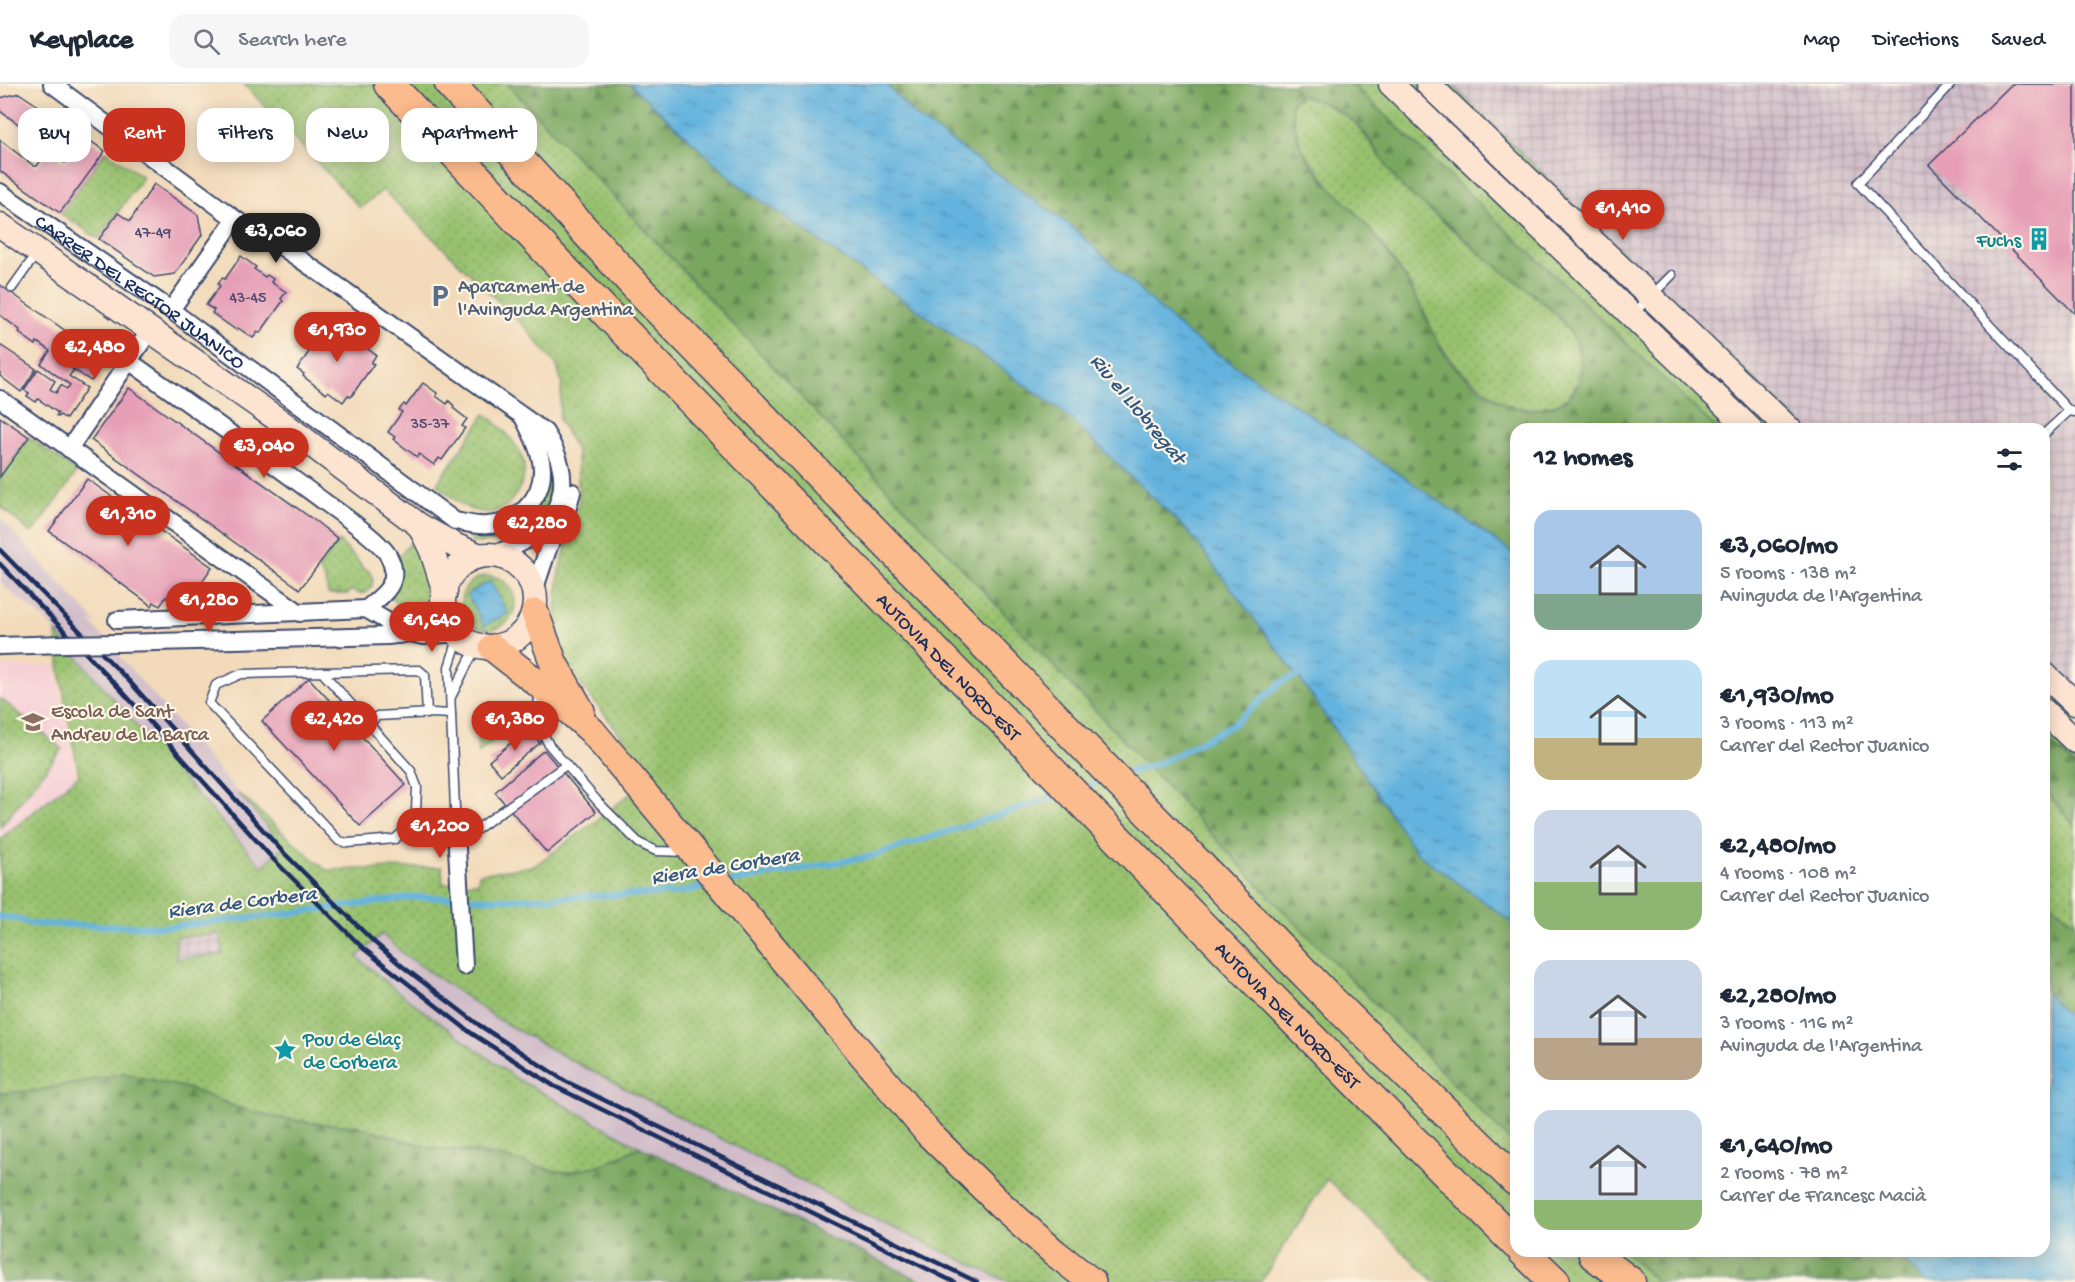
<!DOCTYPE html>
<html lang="en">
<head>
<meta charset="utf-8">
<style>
  body { margin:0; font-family:"Gochi Hand",sans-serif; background:#f6f6f7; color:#1f2937; height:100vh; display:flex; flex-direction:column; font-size:22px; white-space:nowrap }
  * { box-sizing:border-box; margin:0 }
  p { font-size:20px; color:#747a83 }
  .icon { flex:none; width:33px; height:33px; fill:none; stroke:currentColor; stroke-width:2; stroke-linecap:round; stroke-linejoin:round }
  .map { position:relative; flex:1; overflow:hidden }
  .sheet { position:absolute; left:1510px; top:339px; width:540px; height:834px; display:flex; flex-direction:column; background:#fff; border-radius:18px; box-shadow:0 3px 15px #0003 }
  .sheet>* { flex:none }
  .hud { position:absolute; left:18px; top:24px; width:570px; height:54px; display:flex; gap:12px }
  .price { position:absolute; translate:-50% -51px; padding:0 14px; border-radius:21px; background:#c8321e; color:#fff; font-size:20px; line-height:39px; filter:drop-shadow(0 2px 3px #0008) }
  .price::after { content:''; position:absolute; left:50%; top:36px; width:18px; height:14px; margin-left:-9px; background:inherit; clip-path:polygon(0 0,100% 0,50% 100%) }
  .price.selected { background:#222; color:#fff }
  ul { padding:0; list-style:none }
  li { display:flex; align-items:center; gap:18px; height:150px; padding:0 24px }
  li span { display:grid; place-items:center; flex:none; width:168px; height:120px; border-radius:18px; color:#555 }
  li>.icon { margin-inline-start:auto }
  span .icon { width:72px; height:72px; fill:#fffc; stroke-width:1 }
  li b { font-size:26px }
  h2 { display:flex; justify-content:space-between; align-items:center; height:72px; padding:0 24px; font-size:26px }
  .pill { padding:0 21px; border-radius:18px; background:#fff; box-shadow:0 3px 15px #0003; font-size:21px; line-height:54px }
  .pill.selected { background:#c8321e; color:#fff }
  header { display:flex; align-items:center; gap:36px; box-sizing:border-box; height:84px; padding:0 30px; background:#fff; border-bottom:2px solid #e0e1e3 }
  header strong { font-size:28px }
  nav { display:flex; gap:33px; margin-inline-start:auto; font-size:21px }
  .search { width:420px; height:54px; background:#f6f6f7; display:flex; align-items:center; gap:15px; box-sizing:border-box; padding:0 21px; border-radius:18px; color:#747a83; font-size:22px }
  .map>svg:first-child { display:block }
  .built { fill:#f6cfd6 }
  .industrial { fill:url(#industrial-grid) }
  .railway { fill:#d1bdc9 }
  .green { fill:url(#green-dots); stroke:#5a7866; stroke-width:1.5; fill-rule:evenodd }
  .forest { fill:url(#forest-firs); stroke:#4a6b60; stroke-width:1.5; fill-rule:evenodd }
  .water { fill:url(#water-ripples); stroke:#3f719e; stroke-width:1.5 }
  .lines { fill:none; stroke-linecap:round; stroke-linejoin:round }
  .stream { stroke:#63b3de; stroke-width:6 }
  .building { fill:#e69eb6 }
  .lane-casing { stroke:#3b496c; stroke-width:11 }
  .street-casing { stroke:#3b496c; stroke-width:20 }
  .secondary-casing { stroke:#3b496c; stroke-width:27 }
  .primary-casing { stroke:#3b496c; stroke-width:30 }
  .highway-casing { stroke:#3b496c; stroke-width:33 }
  .lane { stroke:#fff; stroke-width:8 }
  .street { stroke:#fff; stroke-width:16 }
  .secondary { stroke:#fde4d1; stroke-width:24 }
  .primary { stroke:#fbbb8d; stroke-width:27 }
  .highway { stroke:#fbbb8d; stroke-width:30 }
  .rail { stroke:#1b2f5e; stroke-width:4.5 }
  .street-bridge-casing { stroke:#3b496c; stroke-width:20; stroke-linecap:butt }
  .street-bridge { stroke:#fff; stroke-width:16 }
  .labels { text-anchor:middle; stroke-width:4.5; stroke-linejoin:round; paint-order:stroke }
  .number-label { font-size:16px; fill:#4e4b74 }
  .culture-label { font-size:20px; fill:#0d838f; stroke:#fcf5e5; text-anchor:end }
  .service-label { font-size:20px; fill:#4e5e75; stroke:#fcf5e5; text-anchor:start }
  .street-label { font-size:20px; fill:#1b2f5e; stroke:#fcf5e5 }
  .education-label { font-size:20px; fill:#785e54; stroke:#fcf5e5; text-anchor:start }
  .water-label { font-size:21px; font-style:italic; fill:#315784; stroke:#fcf5e5 }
</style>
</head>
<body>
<header>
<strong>Keyplace</strong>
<div class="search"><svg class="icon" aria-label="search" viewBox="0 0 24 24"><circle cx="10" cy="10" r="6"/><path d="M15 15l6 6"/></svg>Search here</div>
<nav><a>Map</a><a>Directions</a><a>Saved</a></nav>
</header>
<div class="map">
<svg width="2075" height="1198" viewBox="0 0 2075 1198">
  <defs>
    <pattern id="industrial-grid" width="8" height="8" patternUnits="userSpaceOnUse" patternTransform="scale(1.5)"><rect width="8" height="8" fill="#d1bdc9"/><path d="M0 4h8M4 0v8" fill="none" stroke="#a99aa6"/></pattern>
    <pattern id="green-dots" width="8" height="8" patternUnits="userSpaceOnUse" patternTransform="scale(1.5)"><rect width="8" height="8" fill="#98c16e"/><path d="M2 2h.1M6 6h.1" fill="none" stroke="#7b9d5e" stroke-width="1.8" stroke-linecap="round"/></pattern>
    <pattern id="forest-firs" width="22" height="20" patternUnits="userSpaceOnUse" patternTransform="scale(1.5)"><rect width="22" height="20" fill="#7aa761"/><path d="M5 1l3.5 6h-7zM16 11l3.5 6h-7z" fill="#638853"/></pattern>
    <pattern id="water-ripples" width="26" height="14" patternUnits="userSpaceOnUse" patternTransform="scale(1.5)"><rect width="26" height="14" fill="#63b3de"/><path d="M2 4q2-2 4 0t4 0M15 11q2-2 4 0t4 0" fill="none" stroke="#5192b7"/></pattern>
  </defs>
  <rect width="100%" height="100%" fill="#fcf5e5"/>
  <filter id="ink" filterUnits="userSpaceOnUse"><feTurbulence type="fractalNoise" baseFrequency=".0167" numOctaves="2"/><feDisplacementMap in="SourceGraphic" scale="12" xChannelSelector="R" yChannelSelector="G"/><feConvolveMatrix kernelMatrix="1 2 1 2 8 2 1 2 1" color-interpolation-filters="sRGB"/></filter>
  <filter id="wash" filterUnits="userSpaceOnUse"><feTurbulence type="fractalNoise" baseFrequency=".008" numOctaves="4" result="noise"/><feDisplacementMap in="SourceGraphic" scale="24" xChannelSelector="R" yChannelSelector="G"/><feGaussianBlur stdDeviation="1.35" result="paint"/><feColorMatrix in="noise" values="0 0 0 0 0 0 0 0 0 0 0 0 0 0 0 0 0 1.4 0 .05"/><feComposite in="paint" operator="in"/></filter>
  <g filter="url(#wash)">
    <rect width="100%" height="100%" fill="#f2daba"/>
    <!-- built -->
    <polygon class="built" points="55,582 76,693 0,755 0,583"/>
    <!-- industrial -->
    <g class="industrial">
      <polygon points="1451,0 2075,0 2075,603 2045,574 2044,345 1806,345 1667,212"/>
      <polygon points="220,850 223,870 176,875 176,853"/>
    </g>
    <!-- railway -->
    <g class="railway">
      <polygon points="0,433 96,539 90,538 284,762 262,784 151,659 49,539 0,499"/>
      <polygon points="381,850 397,865 501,937 569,975 874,1135 1009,1198 924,1198 640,1063 517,995 398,908 356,873"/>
    </g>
    <!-- green -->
    <g class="green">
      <path d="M244,0H508L1274,817L1516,1063V1167H1624L1657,1198H1435L1327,1095L1261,1198H1009L874,1135L569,975L501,937L405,871L382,850L357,873L398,908L517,995L640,1063L600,1081L570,1088L555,1087L478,1068L432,1064L357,1042L312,1039L268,1032L239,1024L190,1005L123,989L35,1007L0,1009V755L79,691L60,588L56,548L151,659L262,783L284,762L238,709L326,786L442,783L443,800L478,798L479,790L534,782L593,739L653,692L564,579L556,526L559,487L579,418L577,369L559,335L562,298L556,280L524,242L383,106L360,124ZM220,850L223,870L176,875V853Z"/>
      <polygon points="1352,0 1451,0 1667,212 1806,345 1717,345"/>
      <polygon points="1300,11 1322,18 1353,36 1405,105 1481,170 1528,205 1558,232 1573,252 1581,275 1579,298 1567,315 1557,320 1535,325 1513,324 1504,320 1457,284 1437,257 1432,248 1429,237 1405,193 1385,164 1356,129 1338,113 1304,68 1299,58 1291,20"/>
      <polygon points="106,67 143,93 99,155 60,129"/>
      <path d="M485,330C499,340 518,359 523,376C529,395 513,423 493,428C486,430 477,427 470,425C458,420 447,409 437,400Z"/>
      <polygon points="29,353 77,388 39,441 31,449 0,422 0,393"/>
      <path d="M549,380H552C553,386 554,393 554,399C551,442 509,460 471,459L472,448C498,451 528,443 540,417C545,406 546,392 549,380Z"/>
      <path d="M415,455C419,465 425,475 428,485C434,503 426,526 410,535L389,511L394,476Z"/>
      <path d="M339,457L361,480V484C372,485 374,493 372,502C367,510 360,512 352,506L348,510H328L325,495L318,485Z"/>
      <circle cx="488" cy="519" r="27"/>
      <polygon points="2044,574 2075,603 2075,682 2045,654"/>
      <polygon points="0,614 62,665 0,743"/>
      <path d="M491,619L501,622L515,639L478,669C478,654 470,622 491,619Z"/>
      <polygon points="2044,705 2075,742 2075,838 2045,815"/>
    </g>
    <!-- forest -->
    <g class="forest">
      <polygon points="508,0 630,0 737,99 1062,327 1188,447 1310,609 1416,768 1516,841 1516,1063 1274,817"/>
      <path d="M886,0H1352L1717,345H1516V471L1411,398L1187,250L1071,142L915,32ZM1299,11C1333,20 1357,34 1375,64C1382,76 1389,87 1398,98C1415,117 1438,131 1457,148C1473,163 1491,178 1509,192C1540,216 1585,243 1581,289C1579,301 1573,312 1562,318C1546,326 1521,328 1505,320C1489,312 1458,289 1448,275C1429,249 1422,218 1403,191C1388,170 1374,149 1357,130C1337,108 1311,88 1300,60C1294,48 1293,33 1291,20Z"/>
      <polygon points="2044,654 2075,682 2075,742 2045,705"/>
      <polygon points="2044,815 2075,838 2075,940 2045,908"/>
      <polygon points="123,989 190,1005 239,1024 268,1032 312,1039 357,1042 432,1064 495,1071 555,1087 570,1088 600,1081 640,1063 924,1198 0,1198 0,1009 35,1007"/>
      <polygon points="1624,1167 1895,1167 1925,1198 1657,1198"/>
    </g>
    <!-- water -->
    <g class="water">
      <polygon points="630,0 886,0 915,32 1071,142 1187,250 1411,398 1516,471 1516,841 1416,768 1310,609 1188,447 1062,327 737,99"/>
      <polygon points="490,497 508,529 484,542 467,510"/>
      <polygon points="2045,908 2075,940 2075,1198 1925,1198 1895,1167 2044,1167"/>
    </g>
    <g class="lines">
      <!-- stream -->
      <g class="stream">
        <polyline points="1124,690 1162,678 1232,641 1282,598 1304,589"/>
        <polyline points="1081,704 1106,696"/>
        <polyline points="729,798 872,772 1063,710"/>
        <polyline points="0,833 14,834 32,840 169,843 293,829 416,813 506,815 677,809 713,801"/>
      </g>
    </g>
    <g id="blocks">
      <!-- building -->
      <g class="building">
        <polygon points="2012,0 2075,0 2075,230 1929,81"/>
        <polygon points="19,9 105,67 60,129 0,87 0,56 34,82 37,82 48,67 65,79 72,70 38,46 34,51 0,27 0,14"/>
        <polygon points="154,100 198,131 202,151 175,190 154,193 99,155 118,129 130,137"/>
        <polygon points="241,172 256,183 254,185 265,193 267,191 273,195 271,198 286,208 281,215 283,217 260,249 258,248 253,254 238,244 236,246 212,229 214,226 206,221 220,202 218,200 222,194 225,195"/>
        <polygon points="0,201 106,275 91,297 73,285 78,277 72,272 67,280 74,286 69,292 87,304 66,335 60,331 58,333 56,332 58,329 38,315 36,318 27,312 29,309 24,306 38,285 55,297 50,305 56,309 61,301 67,305 70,301 41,280 50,267 37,258 36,261 19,249 20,246 0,231"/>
        <polygon points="332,236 346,247 345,249 356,257 358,254 363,259 362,261 376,271 371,279 374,280 361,298 351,313 348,311 343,318 328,307 326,310 303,292 304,290 297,285 311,265 309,263 313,257 315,259"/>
        <polygon points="0,261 36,285 21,308 0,292"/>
        <polygon points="423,299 437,309 436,312 447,320 449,317 454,322 453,324 467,335 462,342 465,344 442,376 439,374 434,381 419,370 417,373 393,355 395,353 388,348 402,328 399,326 404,320 406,322"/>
        <polygon points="129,304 318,439 338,455 300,505 91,356"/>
        <polygon points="0,333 29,353 0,393"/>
        <polygon points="87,395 212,483 196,506 189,501 182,511 177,507 171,516 166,513 160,522 154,518 152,522 49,447"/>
        <polygon points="309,594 406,701 360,742 262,637"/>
        <polygon points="528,645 540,659 501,691 489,677"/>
        <polygon points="544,666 596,728 547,769 495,708"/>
      </g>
    </g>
  </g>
  <g filter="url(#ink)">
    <use href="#blocks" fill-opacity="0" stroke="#3b496c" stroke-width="1.5"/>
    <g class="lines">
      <!-- lane casing -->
      <g class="lane-casing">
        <g id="lane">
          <polyline points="1951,0 1858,99 2069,327 2075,328"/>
          <polyline points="12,204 37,169"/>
          <polyline points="1632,231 1672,191"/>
          <polyline points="2044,350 2069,327"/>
          <polygon points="322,588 411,687 417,703 416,727 413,737 406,745 395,755 348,759 339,757 209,619 216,601 241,590"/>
          <polyline points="322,588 419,586 425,591 427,630"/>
          <polyline points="540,607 538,621 539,642 549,661 599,719 639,759 656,767 687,768"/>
          <polyline points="451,613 470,575 479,562"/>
          <polyline points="369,640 377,632 432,629 451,630"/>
          <polyline points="413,737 456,748 476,746 566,681"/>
          <polyline points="456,748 449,583 459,552"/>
        </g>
      </g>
      <!-- street casing -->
      <g class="street-casing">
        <g id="street">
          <path d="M52,0L235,135L254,147L266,152L327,194L545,348C559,370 568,393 558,419C556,425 554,432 551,437C536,455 511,464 489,472"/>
          <path id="s1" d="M0,108L171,226L455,437C466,439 476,442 487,441C517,440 543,415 542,385C541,367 531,349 523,333"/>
          <polyline points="171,226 235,135"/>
          <path d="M129,277C195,324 261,371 326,419C340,429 383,459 389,473C402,498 384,511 366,525"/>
          <polyline points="0,315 300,529"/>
          <polyline points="69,365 150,246"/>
          <polyline points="534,507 549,462 566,430 572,408"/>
          <polyline points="117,536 366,525 385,536 399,551"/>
          <polyline points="410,549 424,539 444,518"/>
          <polyline points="117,559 388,552 410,549 423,552 455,549"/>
          <polyline points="0,562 65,560"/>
          <polyline points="456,748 464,882"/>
        </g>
      </g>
      <!-- secondary casing -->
      <g class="secondary-casing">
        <g id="secondary">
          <polyline points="1391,0 1750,345"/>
          <polyline points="1428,0 1789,345"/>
          <polyline points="0,141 280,337 420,442 456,462 480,472"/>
          <polyline points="420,442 432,467 445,508"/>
          <circle cx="489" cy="517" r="46"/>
          <polyline points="2044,590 2075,619"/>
          <polyline points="2044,627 2075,657"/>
        </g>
      </g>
      <!-- primary casing -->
      <g class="primary-casing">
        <g id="primary">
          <polyline points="535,529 554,580 581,627"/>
          <polyline points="493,564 540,601 592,647 929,1050 1001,1121 1055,1169 1092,1198"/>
        </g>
      </g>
      <!-- highway casing -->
      <g class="highway-casing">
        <g id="highway">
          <path id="s2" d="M389,0L558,179L1040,675L1267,909L1516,1160"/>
          <polyline points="450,0 643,210 1330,915 1516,1097"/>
          <polyline points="1523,1167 1555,1198"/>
          <polyline points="1594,1171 1630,1198"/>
        </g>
      </g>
      <!-- lane -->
      <use href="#lane" class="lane"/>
      <!-- street -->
      <use href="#street" class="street"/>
      <!-- secondary -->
      <use href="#secondary" class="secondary"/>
      <!-- primary -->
      <use href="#primary" class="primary"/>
      <!-- highway -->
      <use href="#highway" class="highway"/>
      <!-- rail -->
      <g class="rail">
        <polyline points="0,466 130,598 281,766 374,858 402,882 479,941 565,997 977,1198"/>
        <polyline points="0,480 121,606 273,775 364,865 471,949 554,1002 954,1198"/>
      </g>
      <!-- street-bridge casing -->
      <g class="street-bridge-casing">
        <polyline id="street-bridge" points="65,560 117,559"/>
      </g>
      <!-- street-bridge -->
      <use href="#street-bridge" class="street-bridge"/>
    </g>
  </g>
  <!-- icons -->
  <defs>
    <g id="building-bare" transform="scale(1.8)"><path d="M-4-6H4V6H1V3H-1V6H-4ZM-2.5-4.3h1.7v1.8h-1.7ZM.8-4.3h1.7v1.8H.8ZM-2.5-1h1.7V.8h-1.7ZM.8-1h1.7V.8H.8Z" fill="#0f9aa8" stroke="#fcf5e5" stroke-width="2.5" paint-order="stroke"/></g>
    <g id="parking-bare" transform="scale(1.8)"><path d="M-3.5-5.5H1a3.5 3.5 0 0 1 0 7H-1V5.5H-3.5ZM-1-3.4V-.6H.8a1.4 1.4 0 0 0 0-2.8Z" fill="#5c6f8a" stroke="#fcf5e5" stroke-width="2.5" paint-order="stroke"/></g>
    <g id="school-bare" transform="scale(1.8)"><path d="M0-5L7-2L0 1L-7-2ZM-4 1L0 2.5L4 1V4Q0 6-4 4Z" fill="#8d6e63" stroke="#fcf5e5" stroke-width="2.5" paint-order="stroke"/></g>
    <g id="sight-bare" transform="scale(1.8)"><path d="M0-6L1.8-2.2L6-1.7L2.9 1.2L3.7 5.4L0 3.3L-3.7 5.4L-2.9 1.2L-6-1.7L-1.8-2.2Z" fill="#0f9aa8" stroke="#fcf5e5" stroke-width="2.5" paint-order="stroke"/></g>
  </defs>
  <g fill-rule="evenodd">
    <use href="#building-bare" x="2039" y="155"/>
    <use href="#parking-bare" x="440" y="212"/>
    <use href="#school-bare" x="33" y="638"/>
    <use href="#sight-bare" x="285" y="966"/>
  </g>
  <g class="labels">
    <!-- number labels -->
    <g class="number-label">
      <text x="153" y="153">47-49</text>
      <text x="248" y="218">43-45</text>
      <text x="430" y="344">35-37</text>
    </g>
    <!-- culture labels -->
    <g class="culture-label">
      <text x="2021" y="162">Fuchs</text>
      <text x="303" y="961" text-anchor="start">Pou de Glaç<tspan x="303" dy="23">de Corbera</tspan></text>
    </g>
    <!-- service labels -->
    <g class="service-label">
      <text x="458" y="208">Aparcament de<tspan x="458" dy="23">l'Avinguda Argentina</tspan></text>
    </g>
    <!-- street labels -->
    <g class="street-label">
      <text dy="7" stroke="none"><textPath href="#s1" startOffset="172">CARRER DEL RECTOR JUANICO</textPath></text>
      <text dy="7" stroke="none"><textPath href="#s2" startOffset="808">AUTOVIA DEL NORD-EST</textPath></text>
      <text dy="7" stroke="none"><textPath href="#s2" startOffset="1294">AUTOVIA DEL NORD-EST</textPath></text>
    </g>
    <!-- education labels -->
    <g class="education-label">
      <text x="51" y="633">Escola de Sant<tspan x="51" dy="23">Andreu de la Barca</tspan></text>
    </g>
    <!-- water labels -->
    <g class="water-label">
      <text transform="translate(1139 324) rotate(50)" y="7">Riu el Llobregat</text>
      <text transform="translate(725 781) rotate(-9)" y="7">Riera de Corbera</text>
      <text transform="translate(242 817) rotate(-7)" y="7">Riera de Corbera</text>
    </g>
  </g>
</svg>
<b class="price" style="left:1623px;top:157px">€1,410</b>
<b class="price selected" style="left:276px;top:180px">€3,060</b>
<b class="price" style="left:337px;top:279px">€1,930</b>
<b class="price" style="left:95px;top:296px">€2,480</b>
<b class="price" style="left:264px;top:395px">€3,040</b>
<b class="price" style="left:128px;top:463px">€1,310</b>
<b class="price" style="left:537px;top:472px">€2,280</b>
<b class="price" style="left:209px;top:549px">€1,280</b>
<b class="price" style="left:432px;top:569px">€1,640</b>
<b class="price" style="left:334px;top:668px">€2,420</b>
<b class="price" style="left:515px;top:668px">€1,380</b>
<b class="price" style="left:440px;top:775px">€1,200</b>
<div class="hud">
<a class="pill">Buy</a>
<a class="pill selected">Rent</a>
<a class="pill">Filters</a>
<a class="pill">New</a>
<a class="pill">Apartment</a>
</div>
<section class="sheet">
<h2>12 homes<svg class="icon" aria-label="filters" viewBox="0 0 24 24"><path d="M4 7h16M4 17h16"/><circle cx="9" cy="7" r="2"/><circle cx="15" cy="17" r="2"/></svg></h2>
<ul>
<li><span style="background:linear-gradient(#a9c7e8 70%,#7fa58c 0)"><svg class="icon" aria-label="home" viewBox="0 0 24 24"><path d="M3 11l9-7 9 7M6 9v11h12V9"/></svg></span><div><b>€3,060/mo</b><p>5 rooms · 138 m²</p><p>Avinguda de l'Argentina</p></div></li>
<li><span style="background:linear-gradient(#bfe0f5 65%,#c2b280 0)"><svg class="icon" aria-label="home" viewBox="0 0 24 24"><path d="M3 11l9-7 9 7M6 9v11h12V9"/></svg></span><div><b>€1,930/mo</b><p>3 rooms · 113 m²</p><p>Carrer del Rector Juanico</p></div></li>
<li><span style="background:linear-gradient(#c9d6e8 60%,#8fb573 0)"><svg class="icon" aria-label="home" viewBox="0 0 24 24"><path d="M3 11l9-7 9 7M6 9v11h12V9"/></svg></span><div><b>€2,480/mo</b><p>4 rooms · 108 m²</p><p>Carrer del Rector Juanico</p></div></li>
<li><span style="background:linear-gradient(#c9d6e8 65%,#b9a48a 0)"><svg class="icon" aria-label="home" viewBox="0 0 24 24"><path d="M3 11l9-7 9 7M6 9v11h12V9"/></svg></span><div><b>€2,280/mo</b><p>3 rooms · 116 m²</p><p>Avinguda de l'Argentina</p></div></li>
<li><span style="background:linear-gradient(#c9d6e8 75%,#8fb573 0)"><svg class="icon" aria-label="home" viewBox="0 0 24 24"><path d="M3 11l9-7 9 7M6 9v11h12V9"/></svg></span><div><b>€1,640/mo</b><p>2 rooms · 78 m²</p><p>Carrer de Francesc Macià</p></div></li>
</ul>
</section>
</div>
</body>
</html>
